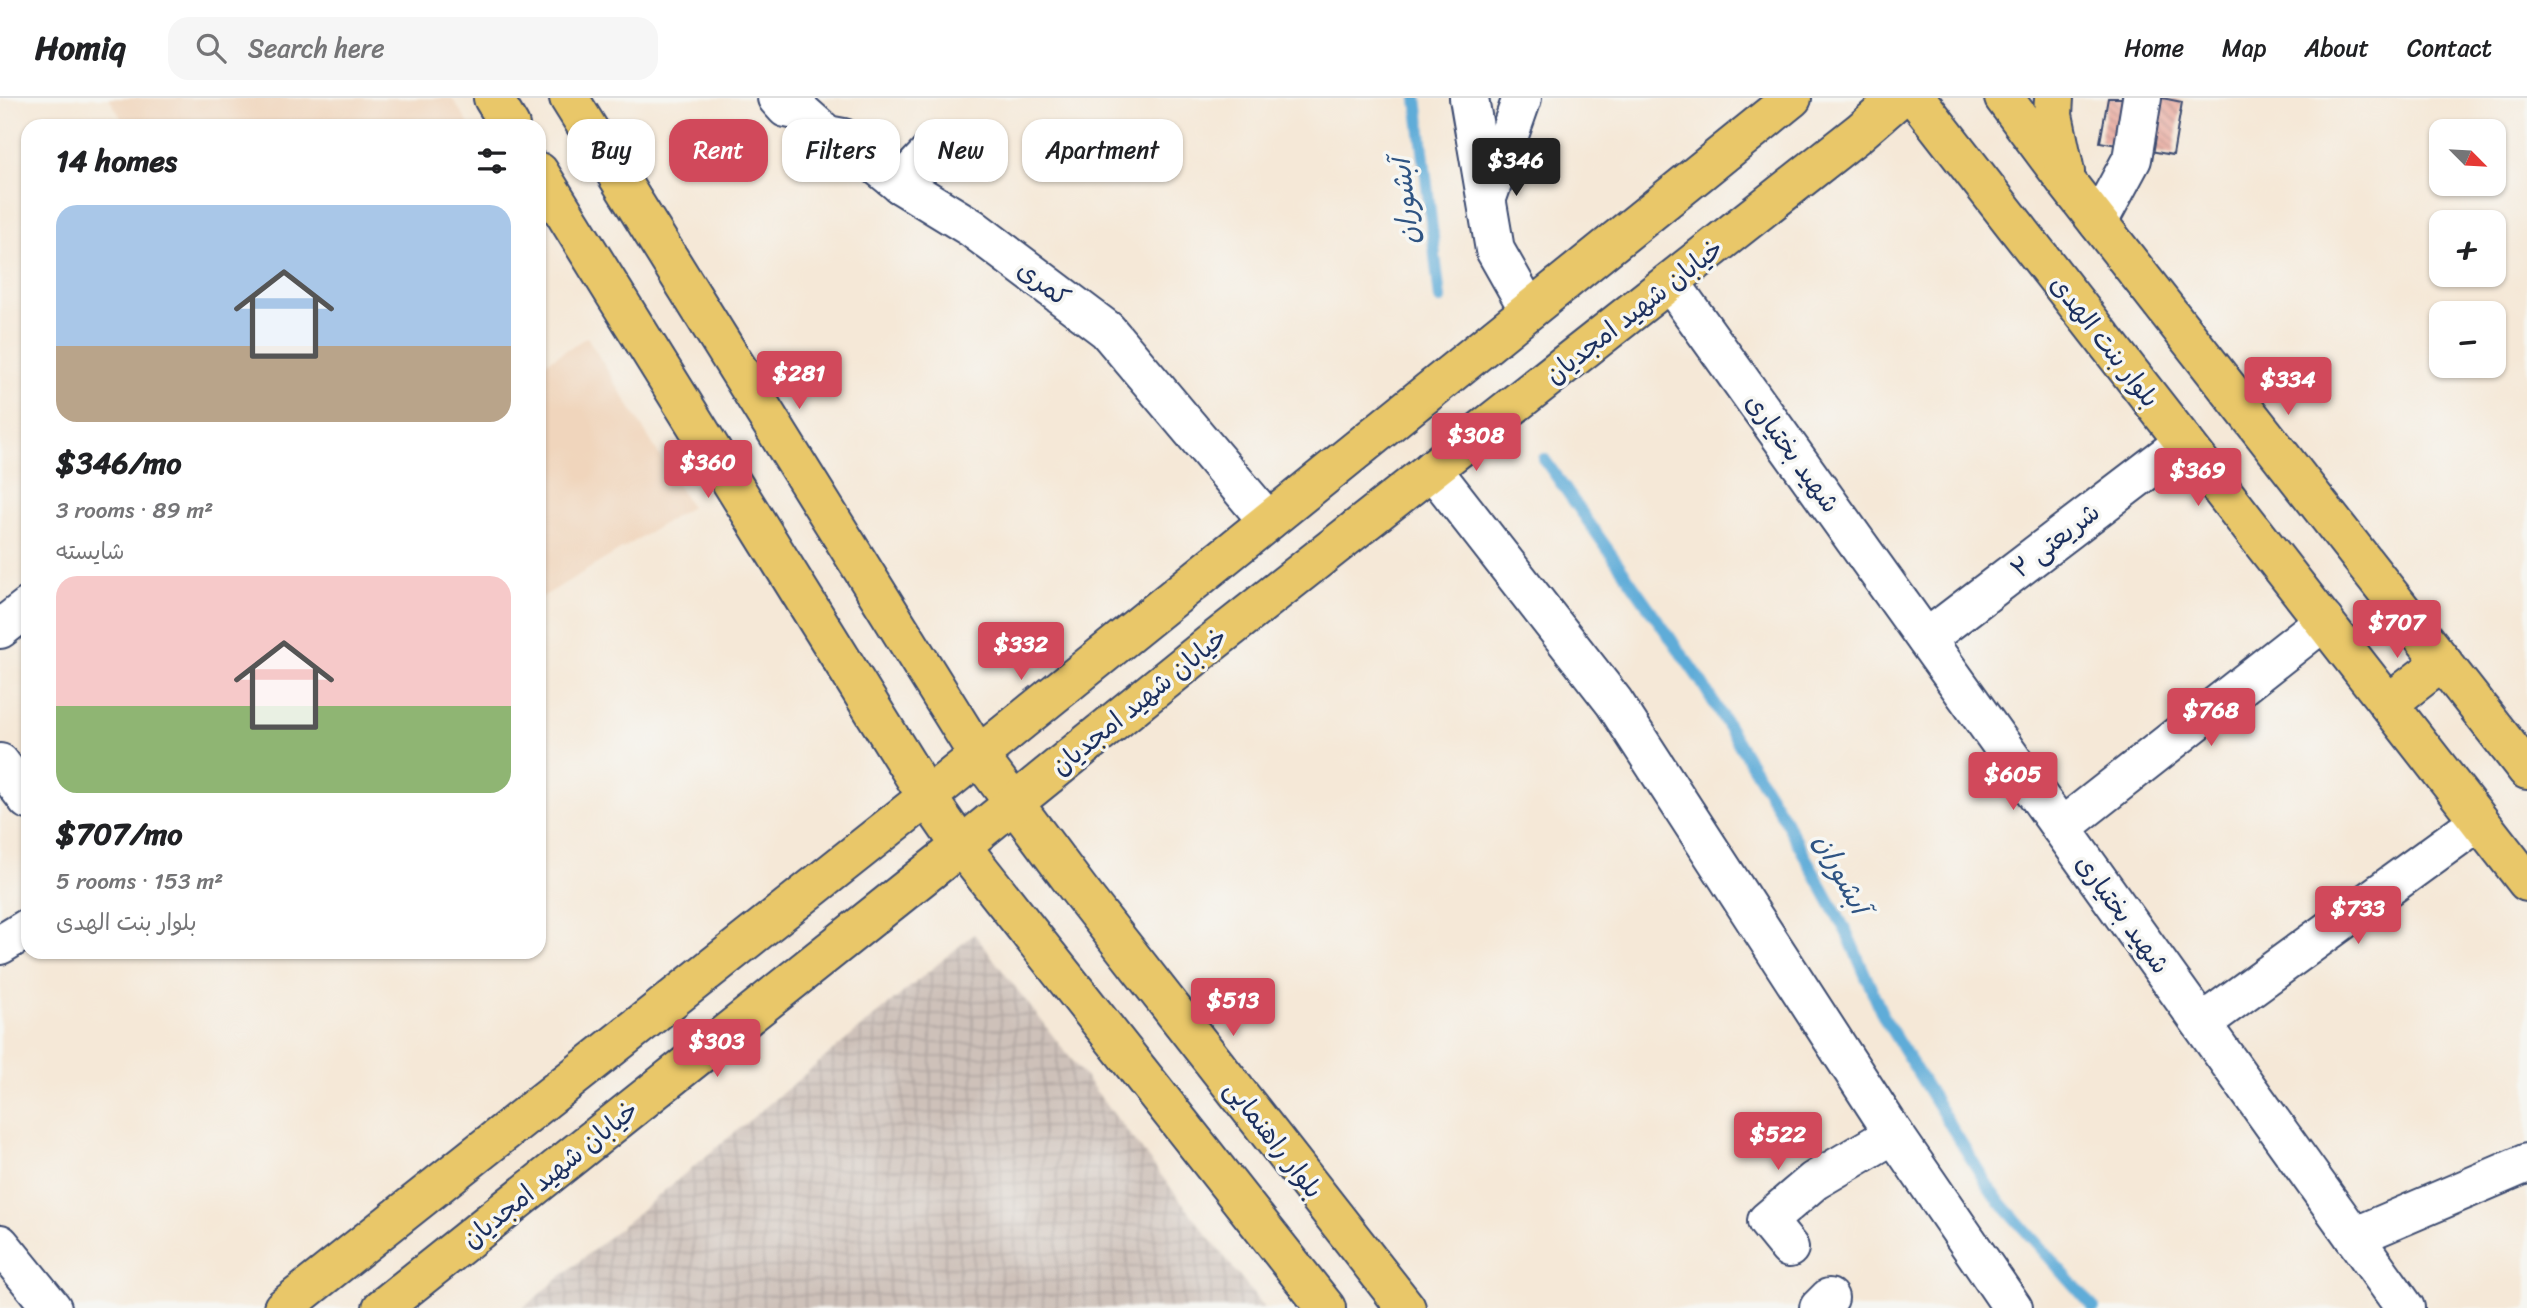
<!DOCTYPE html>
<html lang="en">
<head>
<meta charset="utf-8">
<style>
  body { margin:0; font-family:Sriracha,"Playpen Sans Arabic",sans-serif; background:#f6f6f6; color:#202124; height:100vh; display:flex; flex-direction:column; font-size:26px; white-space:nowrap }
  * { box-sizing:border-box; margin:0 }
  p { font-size:23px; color:#757577 }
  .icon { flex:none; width:38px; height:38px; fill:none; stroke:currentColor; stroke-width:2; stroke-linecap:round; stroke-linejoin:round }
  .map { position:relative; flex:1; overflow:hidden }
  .details { position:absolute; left:21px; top:21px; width:525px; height:840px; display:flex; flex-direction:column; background:#fff; border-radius:21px; box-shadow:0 2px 5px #0004 }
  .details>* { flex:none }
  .top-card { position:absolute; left:567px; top:21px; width:665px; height:63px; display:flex; gap:14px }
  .needle { width:46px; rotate:114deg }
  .tools { position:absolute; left:2429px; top:21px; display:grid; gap:14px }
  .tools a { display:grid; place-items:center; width:77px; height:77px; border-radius:14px; background:#fff; box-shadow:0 2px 5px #0004; font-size:35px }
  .price { position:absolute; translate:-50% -60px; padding:0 16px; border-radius:7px; background:#d1495b; color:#fff; font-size:23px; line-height:46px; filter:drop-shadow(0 2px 4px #0008) }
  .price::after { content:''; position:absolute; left:50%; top:42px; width:21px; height:16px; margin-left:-10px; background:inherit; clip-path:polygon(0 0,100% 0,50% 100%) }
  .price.selected { background:#222; color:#fff }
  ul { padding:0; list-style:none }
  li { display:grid; align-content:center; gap:14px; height:371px; padding:0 35px }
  li span { display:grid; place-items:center; height:217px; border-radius:21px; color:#555 }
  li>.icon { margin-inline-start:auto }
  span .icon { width:126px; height:126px; fill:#fffc; stroke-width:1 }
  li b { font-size:30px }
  h2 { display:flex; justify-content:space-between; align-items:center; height:84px; padding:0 35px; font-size:30px }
  .pill { padding:0 24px; border-radius:21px; background:#fff; box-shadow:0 2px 5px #0004; font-size:24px; line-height:63px }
  .pill.selected { background:#d1495b; color:#fff }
  header { display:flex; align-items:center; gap:42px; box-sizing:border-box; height:98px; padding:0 35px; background:#fff; border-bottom:2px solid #e0e0e0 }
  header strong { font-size:33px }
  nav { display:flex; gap:38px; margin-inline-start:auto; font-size:24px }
  .search { width:490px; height:63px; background:#f6f6f6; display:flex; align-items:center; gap:18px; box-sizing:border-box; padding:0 24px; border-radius:21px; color:#757577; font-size:26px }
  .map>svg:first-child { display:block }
  .built { fill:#f0d5bc }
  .industrial { fill:url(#industrial-grid) }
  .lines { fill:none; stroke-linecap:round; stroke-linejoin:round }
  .stream { stroke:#5eacd8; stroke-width:12 }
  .building { fill:url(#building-back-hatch) }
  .minor-casing { stroke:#3c4b70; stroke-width:42 }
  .major-casing { stroke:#3c4b70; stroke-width:42 }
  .minor { stroke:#fff; stroke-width:38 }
  .major { stroke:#e9c769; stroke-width:38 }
  .labels { text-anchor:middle; stroke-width:7; stroke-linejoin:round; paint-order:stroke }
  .street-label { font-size:26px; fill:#1b2f5e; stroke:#f6f6f2 }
  .water-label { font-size:28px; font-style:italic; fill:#2f5483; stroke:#f6f6f2 }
</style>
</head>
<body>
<header>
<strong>Homiq</strong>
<div class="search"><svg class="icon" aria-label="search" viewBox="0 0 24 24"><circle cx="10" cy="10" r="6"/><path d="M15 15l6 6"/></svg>Search here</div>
<nav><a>Home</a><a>Map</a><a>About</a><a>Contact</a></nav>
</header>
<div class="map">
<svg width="2527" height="1210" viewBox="0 0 2527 1210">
  <defs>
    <pattern id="industrial-grid" width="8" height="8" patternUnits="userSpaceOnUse" patternTransform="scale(1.75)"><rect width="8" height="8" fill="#cec1b9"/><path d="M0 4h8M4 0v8" fill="none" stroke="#b0a6a1"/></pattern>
    <pattern id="building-back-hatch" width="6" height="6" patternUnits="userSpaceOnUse" patternTransform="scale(1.75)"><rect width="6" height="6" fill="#e9aa9f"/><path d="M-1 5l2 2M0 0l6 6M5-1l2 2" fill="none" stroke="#bc8b85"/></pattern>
  </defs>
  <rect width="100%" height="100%" fill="#f6f6f2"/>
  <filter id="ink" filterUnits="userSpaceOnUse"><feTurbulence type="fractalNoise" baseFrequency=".0143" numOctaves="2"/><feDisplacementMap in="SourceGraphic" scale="14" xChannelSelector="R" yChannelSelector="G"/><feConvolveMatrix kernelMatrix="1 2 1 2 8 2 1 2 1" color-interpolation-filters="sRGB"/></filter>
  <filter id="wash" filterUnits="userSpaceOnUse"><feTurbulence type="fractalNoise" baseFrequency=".00686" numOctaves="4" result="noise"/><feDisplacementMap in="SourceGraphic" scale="28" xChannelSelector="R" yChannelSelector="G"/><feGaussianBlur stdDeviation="1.57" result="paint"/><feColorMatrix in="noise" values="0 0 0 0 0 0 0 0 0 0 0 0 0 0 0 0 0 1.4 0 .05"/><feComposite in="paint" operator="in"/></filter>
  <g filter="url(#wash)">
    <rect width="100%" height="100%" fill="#f5e8d7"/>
    <!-- built -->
    <g class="built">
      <polygon points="109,0 452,0 470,28 126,28"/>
      <polygon points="587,239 691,409 539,501 539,269"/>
    </g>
    <!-- industrial -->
    <polygon class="industrial" points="974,836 1264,1210 523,1210"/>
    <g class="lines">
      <!-- stream -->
      <g class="stream">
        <polyline points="1417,0 1440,201"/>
        <polyline points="1544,361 1700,582 1785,722 1847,835 1884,920 1993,1096 2094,1210"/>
      </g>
    </g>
    <g id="blocks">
      <!-- building -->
      <polygon class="building" points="2108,0 2162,0 2182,4 2173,57 2100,44"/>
    </g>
  </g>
  <g filter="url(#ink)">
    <use href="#blocks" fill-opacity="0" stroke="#3c4b70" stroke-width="2"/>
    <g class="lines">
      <!-- minor casing -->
      <g class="minor-casing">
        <g id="minor">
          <polyline points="777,0 786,10 800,13 827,37 843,40 900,86 972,130 1107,232 1268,423"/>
          <polyline points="1469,0 1495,152 1529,212"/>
          <polyline points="900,86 939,45"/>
          <polyline points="1487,100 1522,0"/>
          <polyline points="2098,124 2132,61 2142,0"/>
          <polyline points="1670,184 2405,1210"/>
          <polyline points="1432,371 1614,604 1894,1036 2013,1210"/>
          <polyline points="0,531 28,509"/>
          <polyline points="1926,541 2184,344"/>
          <polyline points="0,665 28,702"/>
          <polyline points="2061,730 2324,523"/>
          <polyline points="0,847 28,830"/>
          <polyline points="2202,925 2479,723"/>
          <polyline points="2354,1139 2527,1065"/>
          <polyline points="0,1146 52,1210"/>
          <polyline points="1789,1150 1767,1123 1814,1083 1894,1036"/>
          <polyline points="1819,1210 1829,1200"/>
        </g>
      </g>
      <!-- major casing -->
      <g class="major-casing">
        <g id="major">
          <polyline points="493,0 510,28"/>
          <polyline points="569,0 978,657 1079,792 1406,1210"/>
          <polyline points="1916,0 2527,784"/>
          <polyline points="2004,0 2068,86 2527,672"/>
          <polyline points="2054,0 2053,17 2065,74"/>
          <polyline points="539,74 927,699 961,748 1326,1210"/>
          <polyline points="2388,606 2442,564"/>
          <polyline points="283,1210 927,699 1792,0"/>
          <polyline points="382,1210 961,748 1209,547 1860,34 1899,0"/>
        </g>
      </g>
      <!-- minor -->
      <use href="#minor" class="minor"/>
      <!-- major -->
      <use href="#major" class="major"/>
    </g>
  </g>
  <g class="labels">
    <!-- street labels -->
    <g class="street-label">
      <text transform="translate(1044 185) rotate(37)" y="9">کمری</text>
      <text transform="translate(1634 213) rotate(-38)" y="9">خیابان شهید امجدیان</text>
      <text transform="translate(2105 243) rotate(52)" y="9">بلوار بنت الهدی</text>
      <text transform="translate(1793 355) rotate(54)" y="9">شهید بختیاری</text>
      <text transform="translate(2055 442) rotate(-38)" y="9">شریعتی ۲</text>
      <text transform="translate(1139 603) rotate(-39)" y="9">خیابان شهید امجدیان</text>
      <text transform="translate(2123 816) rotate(54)" y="9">شهید بختیاری</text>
      <text transform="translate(1274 1041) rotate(52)" y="9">بلوار راهنمایی</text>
      <text transform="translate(550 1076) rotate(-39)" y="9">خیابان شهید امجدیان</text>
    </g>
    <!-- water labels -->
    <g class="water-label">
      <text transform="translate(1404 104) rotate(-96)" y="10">آبشوران</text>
      <text transform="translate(1842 775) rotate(62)" y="10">آبشوران</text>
    </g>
  </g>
</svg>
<div class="tools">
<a><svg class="needle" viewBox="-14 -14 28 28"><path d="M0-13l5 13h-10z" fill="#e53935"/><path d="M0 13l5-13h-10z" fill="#757577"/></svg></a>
<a>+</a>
<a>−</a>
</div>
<b class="price selected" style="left:1516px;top:100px">$346</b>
<b class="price" style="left:799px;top:313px">$281</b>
<b class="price" style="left:2288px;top:319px">$334</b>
<b class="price" style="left:1476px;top:375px">$308</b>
<b class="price" style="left:708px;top:402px">$360</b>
<b class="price" style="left:2198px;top:410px">$369</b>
<b class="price" style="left:2397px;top:562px">$707</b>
<b class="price" style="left:1021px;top:584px">$332</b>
<b class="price" style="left:2211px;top:650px">$768</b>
<b class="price" style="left:2013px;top:714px">$605</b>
<b class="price" style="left:2358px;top:848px">$733</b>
<b class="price" style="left:1233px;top:940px">$513</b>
<b class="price" style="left:717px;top:981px">$303</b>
<b class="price" style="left:1778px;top:1074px">$522</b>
<div class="top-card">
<a class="pill">Buy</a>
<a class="pill selected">Rent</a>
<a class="pill">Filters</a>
<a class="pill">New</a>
<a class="pill">Apartment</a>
</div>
<section class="details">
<h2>14 homes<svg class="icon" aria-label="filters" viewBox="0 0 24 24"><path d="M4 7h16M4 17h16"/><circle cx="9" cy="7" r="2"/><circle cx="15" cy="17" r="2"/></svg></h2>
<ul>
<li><span style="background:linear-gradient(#a9c7e8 65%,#b9a48a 0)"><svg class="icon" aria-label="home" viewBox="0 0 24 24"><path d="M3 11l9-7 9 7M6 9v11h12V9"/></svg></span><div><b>$346/mo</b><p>3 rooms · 89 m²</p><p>شایسته</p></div></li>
<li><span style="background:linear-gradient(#f6c9c9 60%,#8fb573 0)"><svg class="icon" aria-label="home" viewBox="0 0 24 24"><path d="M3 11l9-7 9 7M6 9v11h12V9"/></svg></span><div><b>$707/mo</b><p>5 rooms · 153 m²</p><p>بلوار بنت الهدی</p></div></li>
</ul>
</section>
</div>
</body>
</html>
